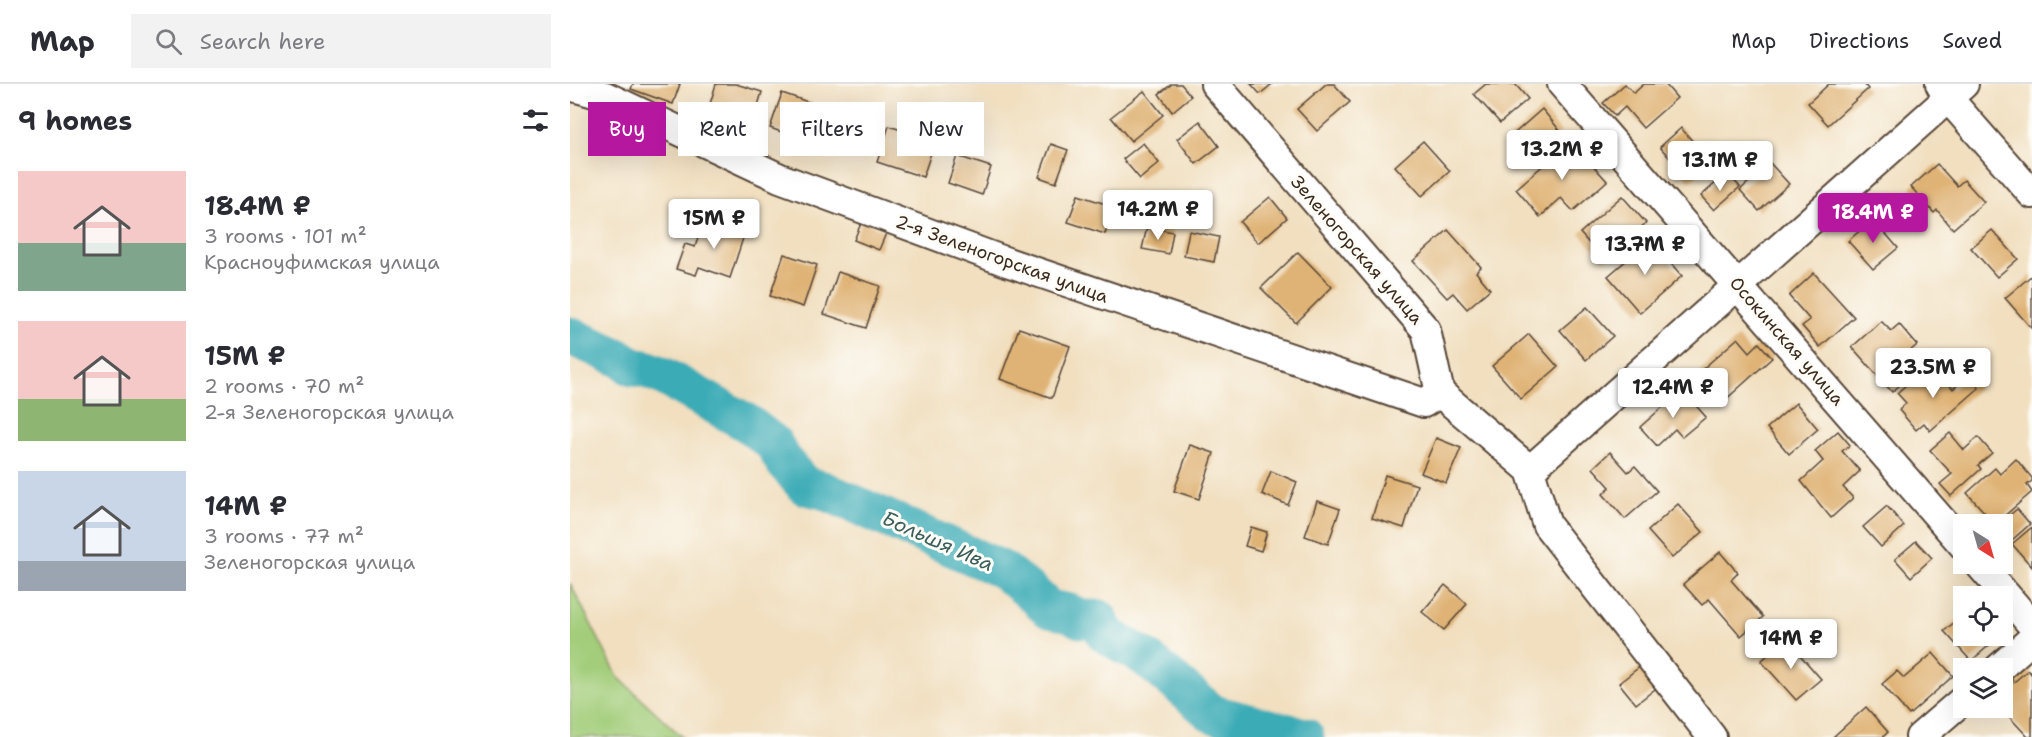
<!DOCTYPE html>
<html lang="en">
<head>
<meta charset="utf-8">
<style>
  body { margin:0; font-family:"Shantell Sans",sans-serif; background:#f2f2f3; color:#2b2b33; height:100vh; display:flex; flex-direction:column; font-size:22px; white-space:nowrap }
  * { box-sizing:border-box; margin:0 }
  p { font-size:20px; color:#7c7c81 }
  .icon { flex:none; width:33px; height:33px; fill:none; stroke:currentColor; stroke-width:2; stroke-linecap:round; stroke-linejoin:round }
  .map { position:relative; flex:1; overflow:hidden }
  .panel { display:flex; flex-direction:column; background:#fff; width:570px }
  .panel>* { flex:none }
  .hud { position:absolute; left:18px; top:18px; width:570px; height:54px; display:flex; gap:12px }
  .needle { width:39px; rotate:143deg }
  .buttons { position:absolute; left:1383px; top:430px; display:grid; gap:12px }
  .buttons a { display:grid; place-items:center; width:60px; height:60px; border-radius:0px; background:#fff; box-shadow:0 6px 24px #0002; font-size:30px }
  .price { position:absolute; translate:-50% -51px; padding:0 14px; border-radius:6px; background:#fff; color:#222; font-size:20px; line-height:39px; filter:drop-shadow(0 2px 3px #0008) }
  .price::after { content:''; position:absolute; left:50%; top:36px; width:18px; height:14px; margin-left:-9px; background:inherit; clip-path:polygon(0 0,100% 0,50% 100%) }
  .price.selected { background:#b5179e; color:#fff }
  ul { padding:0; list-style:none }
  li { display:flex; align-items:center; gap:18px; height:150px; padding:0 18px }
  li span { display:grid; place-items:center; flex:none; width:168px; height:120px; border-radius:0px; color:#555 }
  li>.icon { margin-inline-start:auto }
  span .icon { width:72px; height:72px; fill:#fffc; stroke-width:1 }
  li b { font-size:26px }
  h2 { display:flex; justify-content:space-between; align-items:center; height:72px; padding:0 18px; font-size:26px }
  .pill { padding:0 21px; border-radius:0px; background:#fff; box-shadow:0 6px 24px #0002; font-size:21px; line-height:54px }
  .pill.selected { background:#b5179e; color:#fff }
  header { display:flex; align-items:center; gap:36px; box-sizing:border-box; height:84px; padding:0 30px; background:#fff; border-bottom:2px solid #e1e1e2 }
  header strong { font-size:28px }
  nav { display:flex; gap:33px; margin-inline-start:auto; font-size:21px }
  .search { width:420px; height:54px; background:#f2f2f3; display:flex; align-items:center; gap:15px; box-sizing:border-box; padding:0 21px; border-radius:0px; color:#7c7c81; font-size:22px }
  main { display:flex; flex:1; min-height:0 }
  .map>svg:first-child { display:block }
  .green { fill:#a3cd7a; stroke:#6f7c4c; stroke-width:1.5 }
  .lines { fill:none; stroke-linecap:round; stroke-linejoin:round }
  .river { stroke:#3aabb6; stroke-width:39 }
  .building { fill:#dfb274 }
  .minor-casing { stroke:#564536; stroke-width:32 }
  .minor { stroke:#fff; stroke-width:28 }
  .labels { text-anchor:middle; stroke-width:6; stroke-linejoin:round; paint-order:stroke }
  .street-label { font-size:18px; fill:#3b2a1e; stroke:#fdfcf7 }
  .water-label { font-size:20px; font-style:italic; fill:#3b5e5b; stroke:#fdfcf7 }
</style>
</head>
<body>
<header>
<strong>Map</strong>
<div class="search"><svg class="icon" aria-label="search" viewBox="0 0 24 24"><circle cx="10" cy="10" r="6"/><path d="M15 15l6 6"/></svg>Search here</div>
<nav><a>Map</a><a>Directions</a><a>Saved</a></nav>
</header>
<main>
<section class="panel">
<h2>9 homes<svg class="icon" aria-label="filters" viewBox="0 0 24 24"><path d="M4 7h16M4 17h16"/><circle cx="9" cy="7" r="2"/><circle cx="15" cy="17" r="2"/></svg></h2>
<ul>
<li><span style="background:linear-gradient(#f6c9c9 60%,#7fa58c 0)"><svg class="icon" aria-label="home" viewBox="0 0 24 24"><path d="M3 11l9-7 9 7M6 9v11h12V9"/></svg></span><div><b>18.4M ₽</b><p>3 rooms · 101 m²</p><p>Красноуфимская улица</p></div></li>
<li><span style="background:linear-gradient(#f6c9c9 65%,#8fb573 0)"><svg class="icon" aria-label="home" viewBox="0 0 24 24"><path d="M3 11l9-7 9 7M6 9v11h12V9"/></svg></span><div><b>15M ₽</b><p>2 rooms · 70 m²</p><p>2-я Зеленогорская улица</p></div></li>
<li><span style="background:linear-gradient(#c9d6e8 75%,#9aa5b1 0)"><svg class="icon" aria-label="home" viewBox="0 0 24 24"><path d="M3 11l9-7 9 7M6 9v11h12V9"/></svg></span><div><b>14M ₽</b><p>3 rooms · 77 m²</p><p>Зеленогорская улица</p></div></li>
</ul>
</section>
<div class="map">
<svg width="1462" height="653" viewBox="0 0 1462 653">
  <rect width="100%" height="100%" fill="#fdfcf7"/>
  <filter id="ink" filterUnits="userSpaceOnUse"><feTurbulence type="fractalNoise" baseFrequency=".0167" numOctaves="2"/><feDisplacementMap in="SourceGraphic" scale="12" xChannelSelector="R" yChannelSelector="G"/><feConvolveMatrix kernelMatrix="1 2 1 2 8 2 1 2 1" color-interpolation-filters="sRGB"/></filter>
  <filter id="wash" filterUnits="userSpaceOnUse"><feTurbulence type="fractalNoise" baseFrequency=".008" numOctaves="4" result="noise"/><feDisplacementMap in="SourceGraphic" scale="24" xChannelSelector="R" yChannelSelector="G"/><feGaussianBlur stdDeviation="1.35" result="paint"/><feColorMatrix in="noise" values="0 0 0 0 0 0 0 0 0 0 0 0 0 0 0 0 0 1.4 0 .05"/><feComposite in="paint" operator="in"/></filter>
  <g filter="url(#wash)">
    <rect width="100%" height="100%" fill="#f1dfc0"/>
    <!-- green -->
    <polygon class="green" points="0,499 48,593 112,653 0,653"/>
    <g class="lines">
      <!-- river -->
      <polyline class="river" points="0,252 52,275 62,283 76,285 93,292 177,339 203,359 215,379 235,402 253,406 433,486 462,509 479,525 500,529 510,535 529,535 535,550 576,574 643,630 735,653"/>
    </g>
    <g id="blocks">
      <!-- building -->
      <g class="building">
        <polygon points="63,0 110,0 103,20 61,5"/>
        <polygon points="146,0 166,0 192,8 182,42 169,38 172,30 140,20"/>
        <polygon points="602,0 611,0 621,12 602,28 589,10"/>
        <polygon points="681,0 702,0 690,10"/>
        <polygon points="756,0 764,0 780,18 747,47 727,25"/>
        <polygon points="916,0 945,0 958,15 930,39 904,10"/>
        <polygon points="1055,0 1064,9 1074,0 1095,0 1107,14 1073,44 1055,23 1045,32 1033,19"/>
        <polygon points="1259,0 1294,0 1298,5 1258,41 1238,19"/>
        <polygon points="574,7 593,31 561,57 541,33"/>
        <polygon points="212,9 287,35 275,70 200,44"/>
        <polygon points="972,25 991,48 959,77 939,54"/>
        <polygon points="630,37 649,62 626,80 607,55"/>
        <polygon points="319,42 365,57 353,93 307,78"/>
        <polygon points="1111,44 1141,78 1120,97 1090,63"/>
        <polygon points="853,57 880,87 852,112 825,82"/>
        <polygon points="1001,57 1037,97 1003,127 991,114 970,133 946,105"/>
        <polygon points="573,59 589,79 570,95 553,75"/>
        <polygon points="481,60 498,66 486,99 469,93"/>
        <polygon points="387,72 421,83 412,111 378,99"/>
        <polygon points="1200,79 1219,100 1189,127 1170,106"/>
        <polygon points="1367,80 1387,102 1394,96 1414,118 1383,145 1367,126 1364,129 1341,103"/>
        <polygon points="1157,89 1170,103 1144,126 1131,112"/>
        <polygon points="508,111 545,123 535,150 498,138"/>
        <polygon points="1052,112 1076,139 1034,176 1010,149"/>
        <polygon points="700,113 717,134 688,159 670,138"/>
        <polygon points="147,135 176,145 160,194 129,183 126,191 106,185 115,160 125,163 132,142 143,146"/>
        <polygon points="1303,135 1328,164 1303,185 1278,157"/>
        <polygon points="292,137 317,147 309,166 284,156"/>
        <polygon points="577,143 603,148 599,170 572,165"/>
        <polygon points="878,146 911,183 906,188 920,205 897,225 883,209 877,214 843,177"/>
        <polygon points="1422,146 1448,175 1427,193 1401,164"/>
        <polygon points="619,147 649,153 644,178 614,172"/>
        <polygon points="1080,156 1112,192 1070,229 1038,192"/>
        <polygon points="728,168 762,203 726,239 691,204"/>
        <polygon points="214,170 247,181 233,223 200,212"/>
        <polygon points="268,188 310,202 296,244 254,230"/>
        <polygon points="1244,189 1284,233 1250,263 1232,242 1240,236 1219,212"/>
        <polygon points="1462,191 1462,245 1435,214"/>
        <polygon points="1017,223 1043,252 1016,276 990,246"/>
        <polygon points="1311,237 1321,247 1329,240 1347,261 1339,268 1352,282 1322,308 1282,263"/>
        <polygon points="449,244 500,262 482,314 430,295"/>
        <polygon points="959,250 988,283 951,315 922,282"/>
        <polygon points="1168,254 1180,268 1189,259 1202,274 1153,318 1128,289"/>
        <polygon points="1356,283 1364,292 1368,289 1383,305 1398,292 1409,304 1360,347 1354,339 1346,346 1329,326 1336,319 1327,309"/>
        <polygon points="1112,306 1136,333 1112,353 1105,345 1087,362 1070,343"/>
        <polygon points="1226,319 1248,345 1219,370 1197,344"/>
        <polygon points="1268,347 1280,361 1272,367 1290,387 1273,403 1283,414 1261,434 1231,397 1253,377 1245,367"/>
        <polygon points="1380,349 1394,366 1408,353 1422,369 1408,381 1411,385 1381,412 1370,400 1382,390 1360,366"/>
        <polygon points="866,354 891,364 876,399 851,389"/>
        <polygon points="620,361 644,369 629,415 604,407"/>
        <polygon points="1040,368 1058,388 1065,382 1087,407 1055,435 1033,410 1040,403 1023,384"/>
        <polygon points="1446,375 1462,394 1462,397 1457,401 1462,408 1425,440 1397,409 1425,384 1430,390"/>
        <polygon points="701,387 727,398 718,421 692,410"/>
        <polygon points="815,391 847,401 834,444 802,434"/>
        <polygon points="747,417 770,425 758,460 735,452"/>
        <polygon points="1108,420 1133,448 1102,474 1078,447"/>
        <polygon points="1317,422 1334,442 1311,463 1293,443"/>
        <polygon points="1447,425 1460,440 1432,465 1432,441 1428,441"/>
        <polygon points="681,443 697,448 691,467 675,462"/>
        <polygon points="1462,443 1462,483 1442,460"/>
        <polygon points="1346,457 1362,474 1341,493 1325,475"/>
        <polygon points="1150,468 1168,489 1161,496 1193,533 1171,552 1139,515 1132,521 1113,500"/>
        <polygon points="875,501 897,520 874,546 852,528"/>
        <polygon points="1394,530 1394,552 1430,552 1401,577 1374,547"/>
        <polygon points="1216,555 1251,595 1226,616 1191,577"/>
        <polygon points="1363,569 1383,592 1339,631 1312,600 1327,587 1334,594"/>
        <polygon points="1072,581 1089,602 1066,620 1049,599"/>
        <polygon points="1458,586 1462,591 1462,653 1458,653 1432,625 1432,593 1437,589 1444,598"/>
        <polygon points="1296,623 1318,648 1313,653 1263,653"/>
      </g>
    </g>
  </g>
  <g filter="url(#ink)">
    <use href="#blocks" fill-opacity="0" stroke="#564536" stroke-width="1.5"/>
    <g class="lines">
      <!-- minor casing -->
      <g class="minor-casing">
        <g id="minor">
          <polyline points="645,0 856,246 870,309 960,386 977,441 1142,653"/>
          <polyline points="992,0 1394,462"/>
          <polyline points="1370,0 1378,14 1462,110"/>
          <polyline points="0,2 35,12 210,94 437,178 854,319 870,309"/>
          <polyline points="960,386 1394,0"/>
          <polyline points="1409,480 1462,541"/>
          <polyline points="1428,585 1462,555"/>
          <polyline points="1350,653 1394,615"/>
        </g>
      </g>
      <!-- minor -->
      <use href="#minor" class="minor"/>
    </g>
  </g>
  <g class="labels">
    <!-- street labels -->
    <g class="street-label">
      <text transform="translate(787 166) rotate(49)" y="6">Зеленогорская улица</text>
      <text transform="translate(432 175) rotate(20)" y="6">2-я Зеленогорская улица</text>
      <text transform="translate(1217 257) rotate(49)" y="6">Осокинская улица</text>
    </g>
    <!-- water labels -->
    <g class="water-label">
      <text transform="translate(368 457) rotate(24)" y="7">Большя Ива</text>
    </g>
  </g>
</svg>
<div class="buttons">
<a><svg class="needle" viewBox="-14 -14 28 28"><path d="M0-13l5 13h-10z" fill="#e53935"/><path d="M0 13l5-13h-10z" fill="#7c7c81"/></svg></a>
<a><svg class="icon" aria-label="locate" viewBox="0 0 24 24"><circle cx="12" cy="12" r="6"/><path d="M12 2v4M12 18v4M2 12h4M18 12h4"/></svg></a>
<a><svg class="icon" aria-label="layers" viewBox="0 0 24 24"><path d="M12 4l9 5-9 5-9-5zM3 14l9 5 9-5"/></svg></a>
</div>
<b class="price" style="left:992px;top:97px">13.2M ₽</b>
<b class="price" style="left:1150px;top:108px">13.1M ₽</b>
<b class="price" style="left:588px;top:157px">14.2M ₽</b>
<b class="price selected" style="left:1303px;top:160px">18.4M ₽</b>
<b class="price" style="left:144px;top:166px">15M ₽</b>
<b class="price" style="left:1075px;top:192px">13.7M ₽</b>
<b class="price" style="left:1363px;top:315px">23.5M ₽</b>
<b class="price" style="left:1103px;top:335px">12.4M ₽</b>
<b class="price" style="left:1221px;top:586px">14M ₽</b>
<div class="hud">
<a class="pill selected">Buy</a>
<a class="pill">Rent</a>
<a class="pill">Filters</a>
<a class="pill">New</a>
</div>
</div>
</main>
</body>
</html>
